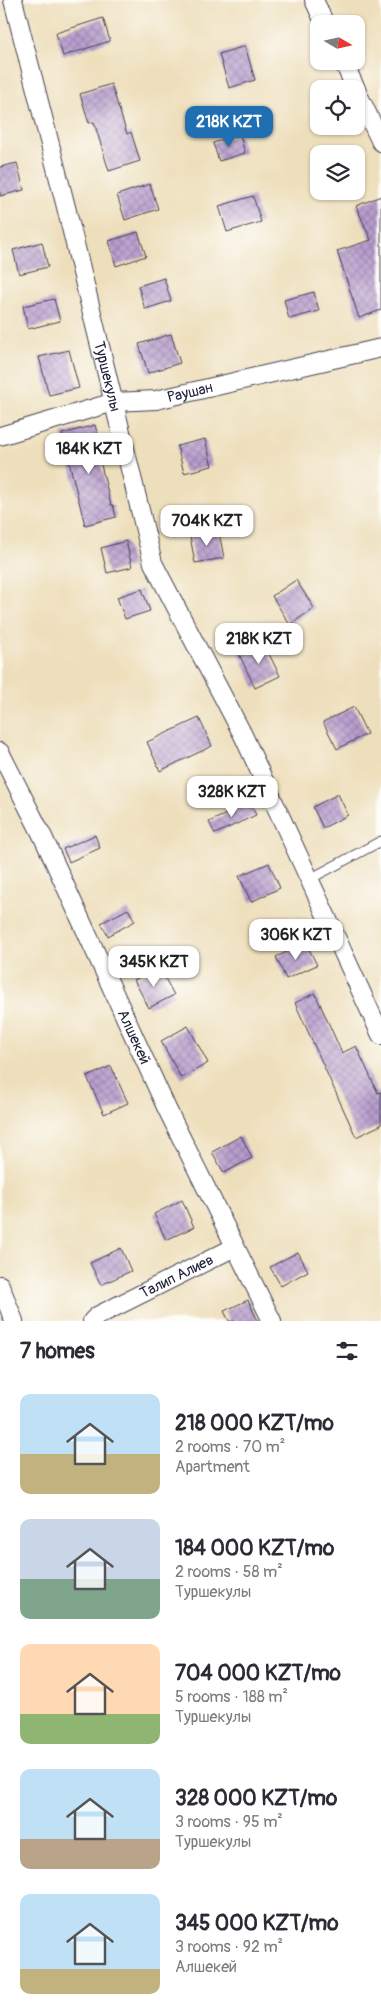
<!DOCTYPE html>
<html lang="en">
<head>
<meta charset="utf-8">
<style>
  body { margin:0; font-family:Pangolin,sans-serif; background:#f7f7f7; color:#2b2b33; height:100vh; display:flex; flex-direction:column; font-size:19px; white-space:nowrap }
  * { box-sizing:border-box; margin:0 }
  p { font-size:16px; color:#7c7c81 }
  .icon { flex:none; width:28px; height:28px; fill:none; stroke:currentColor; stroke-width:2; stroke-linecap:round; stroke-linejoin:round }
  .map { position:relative; height:1321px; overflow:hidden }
  .panel { display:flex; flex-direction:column; background:#fff; flex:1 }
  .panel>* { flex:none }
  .needle { width:32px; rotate:99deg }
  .fabs { position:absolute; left:310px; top:15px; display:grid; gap:10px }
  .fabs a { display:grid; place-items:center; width:55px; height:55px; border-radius:10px; background:#fff; box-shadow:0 1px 4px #0004; font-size:25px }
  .price { position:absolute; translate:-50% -42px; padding:0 11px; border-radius:10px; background:#fff; color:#222; font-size:16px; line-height:32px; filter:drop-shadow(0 1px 2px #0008) }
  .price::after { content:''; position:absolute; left:50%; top:30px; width:15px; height:11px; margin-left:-8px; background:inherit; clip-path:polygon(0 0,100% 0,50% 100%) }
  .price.current { background:#1f6fb2; color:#fff }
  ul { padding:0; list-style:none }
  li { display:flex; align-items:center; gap:15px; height:125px; padding:0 20px }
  li span { display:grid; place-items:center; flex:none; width:140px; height:100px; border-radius:10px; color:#555 }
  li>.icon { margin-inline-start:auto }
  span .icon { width:60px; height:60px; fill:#fffc; stroke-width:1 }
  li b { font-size:21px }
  h2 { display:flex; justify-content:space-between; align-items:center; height:60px; padding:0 20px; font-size:21px }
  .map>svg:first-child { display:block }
  .building { fill:url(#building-cross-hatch) }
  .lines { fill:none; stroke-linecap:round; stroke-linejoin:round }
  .lane-casing { stroke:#413e4e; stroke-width:11 }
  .street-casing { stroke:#413e4e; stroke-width:20 }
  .lane { stroke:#fff; stroke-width:9 }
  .street { stroke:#fff; stroke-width:18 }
  .labels { text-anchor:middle; stroke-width:5; stroke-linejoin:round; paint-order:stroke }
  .street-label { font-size:15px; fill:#22223b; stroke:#fdfcf7 }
</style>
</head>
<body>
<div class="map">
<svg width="381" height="1321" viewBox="0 0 381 1321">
  <defs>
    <pattern id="building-cross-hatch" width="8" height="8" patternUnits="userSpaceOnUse" patternTransform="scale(1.25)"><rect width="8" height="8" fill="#b89dce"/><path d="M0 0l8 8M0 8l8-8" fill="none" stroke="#9580a8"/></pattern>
  </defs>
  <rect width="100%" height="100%" fill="#fdfcf7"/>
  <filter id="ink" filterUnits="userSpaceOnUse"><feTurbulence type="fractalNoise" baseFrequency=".02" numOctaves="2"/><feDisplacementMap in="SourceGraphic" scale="10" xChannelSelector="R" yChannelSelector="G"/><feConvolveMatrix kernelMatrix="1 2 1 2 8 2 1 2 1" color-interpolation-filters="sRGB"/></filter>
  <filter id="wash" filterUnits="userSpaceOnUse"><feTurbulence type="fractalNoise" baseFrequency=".0096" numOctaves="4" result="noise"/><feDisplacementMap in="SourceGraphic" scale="20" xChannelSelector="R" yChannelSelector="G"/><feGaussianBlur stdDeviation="1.12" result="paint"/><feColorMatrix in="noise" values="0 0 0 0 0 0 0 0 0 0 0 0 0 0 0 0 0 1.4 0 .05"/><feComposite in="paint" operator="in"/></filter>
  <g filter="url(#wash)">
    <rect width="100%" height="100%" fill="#eedfbc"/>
    <g id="blocks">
      <!-- building -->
      <g class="building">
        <polygon points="103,18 110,41 63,56 56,33"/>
        <polygon points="245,46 255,80 229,88 219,54"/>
        <polygon points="111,84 127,134 131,132 140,161 109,171 94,122 89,123 80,94"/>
        <polygon points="240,135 245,153 219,161 213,143"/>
        <polygon points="17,163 24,190 0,196 0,167"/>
        <polygon points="150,184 158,209 125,220 117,195"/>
        <polygon points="253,196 261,222 227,232 219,206"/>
        <polygon points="381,196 381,310 359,318 337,251 371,240 356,206"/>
        <polygon points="138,232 146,256 116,266 109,241"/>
        <polygon points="42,242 48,267 19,274 13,250"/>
        <polygon points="164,278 171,301 145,309 138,286"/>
        <polygon points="314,292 319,311 289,319 284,300"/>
        <polygon points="54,299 60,321 28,329 23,306"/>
        <polygon points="171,334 180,363 148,373 139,344"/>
        <polygon points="69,350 79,388 49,395 39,357"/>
        <polygon points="95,425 100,444 96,445 111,505 113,505 116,517 85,525 62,434"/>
        <polygon points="205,439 212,466 184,473 177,446"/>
        <polygon points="219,532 224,558 195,563 190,536"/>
        <polygon points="126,541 132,567 107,573 101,548"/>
        <polygon points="296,580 314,608 290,625 272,596"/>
        <polygon points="142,589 150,611 125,619 117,597"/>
        <polygon points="263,642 280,676 255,688 239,654"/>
        <polygon points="354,707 367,734 337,749 323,722"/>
        <polygon points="199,718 212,746 160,771 147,742"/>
        <polygon points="338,794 348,815 323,828 313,807"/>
        <polygon points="250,803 256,815 215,834 209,822"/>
        <polygon points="95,835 100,848 69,862 63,849"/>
        <polygon points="269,863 280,888 251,902 239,876"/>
        <polygon points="128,909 135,921 108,936 101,923"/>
        <polygon points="306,943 317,965 286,979 276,957"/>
        <polygon points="159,967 174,995 149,1008 134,980"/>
        <polygon points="315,993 342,1053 356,1046 378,1093 381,1092 381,1125 356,1137 295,1003"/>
        <polygon points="188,1026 208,1063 181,1078 161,1041"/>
        <polygon points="111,1066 128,1103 104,1114 87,1077"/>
        <polygon points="241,1136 252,1158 224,1173 212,1152"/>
        <polygon points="182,1200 194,1227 166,1240 154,1214"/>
        <polygon points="121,1248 131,1271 101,1285 90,1263"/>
        <polygon points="298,1252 308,1271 281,1286 270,1267"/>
        <polygon points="248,1300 258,1321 229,1321 224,1311"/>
      </g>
    </g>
  </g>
  <g filter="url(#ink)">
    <use href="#blocks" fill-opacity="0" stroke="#413e4e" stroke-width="1"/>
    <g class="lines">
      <!-- lane casing -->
      <g class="lane-casing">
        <polyline id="lane" points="308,880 381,841"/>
      </g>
      <!-- street casing -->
      <g class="street-casing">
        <g id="street">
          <path id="s1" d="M13,0L66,207L153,563L243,735L381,1035"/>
          <polyline points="314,0 325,24"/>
          <polyline points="343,61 356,89"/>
          <polyline points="356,90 381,142"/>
          <path id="s2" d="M0,436L114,402L156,400L381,348"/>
          <path id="s3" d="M0,752L43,837L167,1109L272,1321"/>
          <polyline points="0,1285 14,1321"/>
          <path id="s4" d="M92,1321L97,1316L235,1247"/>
        </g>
      </g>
      <!-- lane -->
      <use href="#lane" class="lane"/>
      <!-- street -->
      <use href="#street" class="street"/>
    </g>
  </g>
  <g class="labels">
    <!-- street labels -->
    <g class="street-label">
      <text dy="5" stroke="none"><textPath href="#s1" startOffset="388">Туршекулы</textPath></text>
      <text dy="5" stroke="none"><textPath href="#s2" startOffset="196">Раушан</textPath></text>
      <text dy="5" stroke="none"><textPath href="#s3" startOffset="315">Алшекей</textPath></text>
      <text dy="5" stroke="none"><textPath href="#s4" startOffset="96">Талип Алиев</textPath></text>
    </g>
  </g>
</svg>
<div class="fabs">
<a><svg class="needle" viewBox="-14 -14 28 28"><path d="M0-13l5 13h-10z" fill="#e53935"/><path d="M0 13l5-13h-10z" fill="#7c7c81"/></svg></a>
<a><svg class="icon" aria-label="locate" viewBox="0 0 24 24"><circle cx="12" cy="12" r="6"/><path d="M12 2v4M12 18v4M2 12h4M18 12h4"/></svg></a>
<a><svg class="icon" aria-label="layers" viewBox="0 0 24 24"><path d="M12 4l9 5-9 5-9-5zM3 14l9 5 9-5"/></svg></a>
</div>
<b class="price current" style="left:229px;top:148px">218K KZT</b>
<b class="price" style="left:89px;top:475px">184K KZT</b>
<b class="price" style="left:207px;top:547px">704K KZT</b>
<b class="price" style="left:259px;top:665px">218K KZT</b>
<b class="price" style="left:232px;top:818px">328K KZT</b>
<b class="price" style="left:296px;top:961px">306K KZT</b>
<b class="price" style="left:154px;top:988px">345K KZT</b>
</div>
<section class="panel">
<h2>7 homes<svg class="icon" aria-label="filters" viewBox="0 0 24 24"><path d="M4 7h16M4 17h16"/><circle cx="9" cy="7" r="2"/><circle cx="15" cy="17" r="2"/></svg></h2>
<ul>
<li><span style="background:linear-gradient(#bfe0f5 60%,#c2b280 0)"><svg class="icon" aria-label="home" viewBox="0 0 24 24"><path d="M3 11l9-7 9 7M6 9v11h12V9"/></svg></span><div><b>218 000 KZT/mo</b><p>2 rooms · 70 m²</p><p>Apartment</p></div></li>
<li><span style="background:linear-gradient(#c9d6e8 60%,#7fa58c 0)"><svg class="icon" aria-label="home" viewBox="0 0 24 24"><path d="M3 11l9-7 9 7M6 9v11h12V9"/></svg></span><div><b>184 000 KZT/mo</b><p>2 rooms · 58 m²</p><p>Туршекулы</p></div></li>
<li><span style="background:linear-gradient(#ffd9b3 70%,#8fb573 0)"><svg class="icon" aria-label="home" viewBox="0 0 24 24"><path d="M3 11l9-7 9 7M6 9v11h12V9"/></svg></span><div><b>704 000 KZT/mo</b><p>5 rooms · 188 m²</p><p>Туршекулы</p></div></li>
<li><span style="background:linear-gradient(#bfe0f5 70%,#b9a48a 0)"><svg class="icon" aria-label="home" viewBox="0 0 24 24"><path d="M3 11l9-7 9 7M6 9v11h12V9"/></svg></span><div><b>328 000 KZT/mo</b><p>3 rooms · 95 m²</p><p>Туршекулы</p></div></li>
<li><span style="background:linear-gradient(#bfe0f5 75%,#c2b280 0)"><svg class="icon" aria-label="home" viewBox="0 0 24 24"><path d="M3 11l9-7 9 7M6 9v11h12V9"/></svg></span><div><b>345 000 KZT/mo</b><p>3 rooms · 92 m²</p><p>Алшекей</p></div></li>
</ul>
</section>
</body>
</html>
